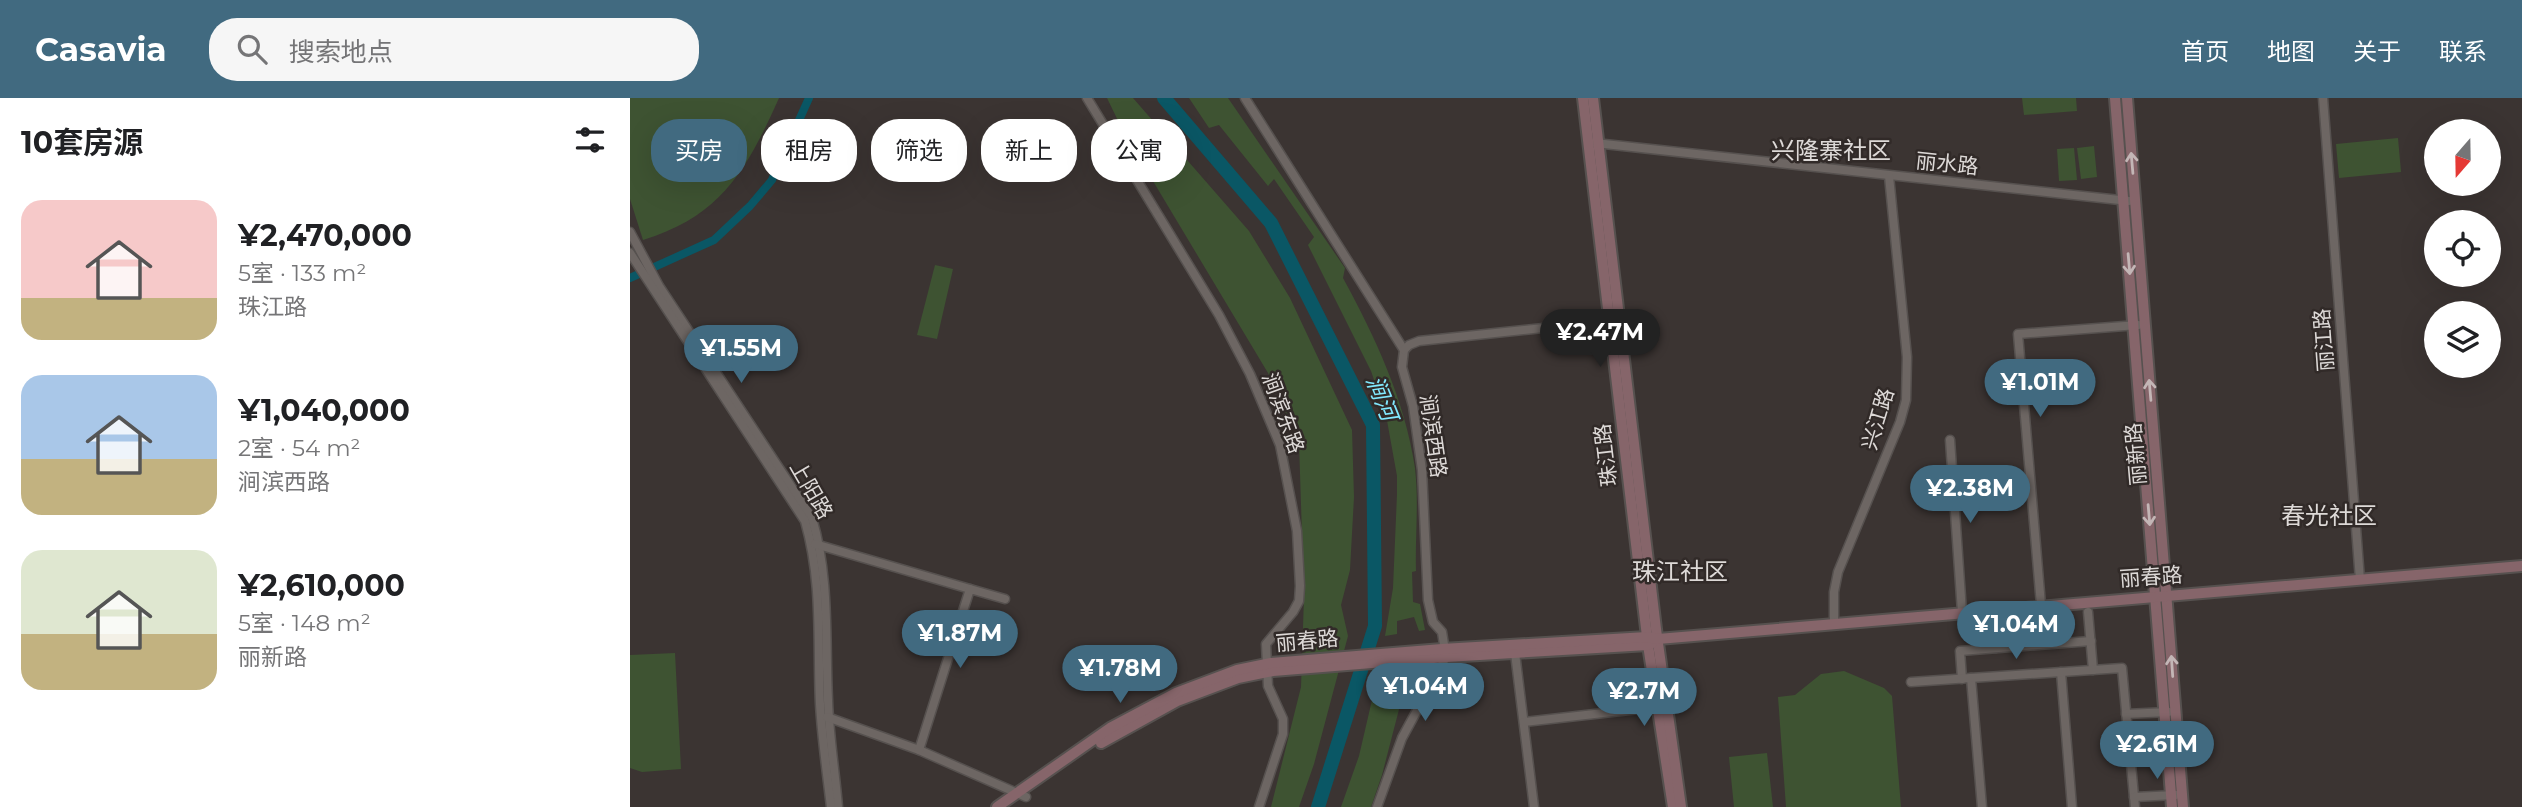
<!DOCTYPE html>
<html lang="zh">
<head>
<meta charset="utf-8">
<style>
  body { margin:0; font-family:Montserrat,"Noto Sans SC",sans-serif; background:#f6f6f6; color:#202124; height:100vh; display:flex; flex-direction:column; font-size:26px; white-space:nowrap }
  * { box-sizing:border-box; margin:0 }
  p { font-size:23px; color:#757577 }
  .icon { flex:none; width:38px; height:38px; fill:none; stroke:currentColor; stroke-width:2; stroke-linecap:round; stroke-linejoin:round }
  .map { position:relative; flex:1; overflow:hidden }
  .drawer { display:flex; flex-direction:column; background:#fff; width:630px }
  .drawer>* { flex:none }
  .banner { position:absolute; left:21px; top:21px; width:665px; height:63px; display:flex; gap:14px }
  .needle { width:46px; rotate:200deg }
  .fabs { position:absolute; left:1794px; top:21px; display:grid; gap:14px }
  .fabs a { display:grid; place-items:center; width:77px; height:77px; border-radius:50%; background:#fff; box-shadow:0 7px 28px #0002; font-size:35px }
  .price { position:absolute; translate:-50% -60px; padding:0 16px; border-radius:24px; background:#416a80; color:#fff; font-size:23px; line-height:46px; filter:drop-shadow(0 2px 4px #0008) }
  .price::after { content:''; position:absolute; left:50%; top:42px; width:21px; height:16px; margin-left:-10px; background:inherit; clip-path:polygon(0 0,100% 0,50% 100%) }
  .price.current { background:#222; color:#fff }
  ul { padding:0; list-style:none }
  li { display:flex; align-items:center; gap:21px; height:175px; padding:0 21px }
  li span { display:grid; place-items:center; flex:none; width:196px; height:140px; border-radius:21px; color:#555 }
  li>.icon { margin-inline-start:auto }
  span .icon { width:84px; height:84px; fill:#fffc; stroke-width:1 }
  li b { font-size:30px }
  h2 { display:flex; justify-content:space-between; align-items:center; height:84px; padding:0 21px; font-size:30px }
  .chip { padding:0 24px; border-radius:28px; background:#fff; box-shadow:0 7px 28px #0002; font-size:24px; line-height:63px }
  .chip.current { background:#416a80; color:#fff }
  header { display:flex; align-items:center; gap:42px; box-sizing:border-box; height:98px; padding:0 35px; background:#416a80; color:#fff }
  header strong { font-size:33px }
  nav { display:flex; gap:38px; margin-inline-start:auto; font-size:24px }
  .search { width:490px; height:63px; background:#f6f6f6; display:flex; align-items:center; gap:18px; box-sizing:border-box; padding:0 24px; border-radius:28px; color:#757577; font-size:26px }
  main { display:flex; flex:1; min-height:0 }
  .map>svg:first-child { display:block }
  .green { fill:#3e5332 }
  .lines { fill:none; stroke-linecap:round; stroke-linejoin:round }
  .canal { stroke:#0a5765; stroke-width:8 }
  .river { stroke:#0a5765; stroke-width:14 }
  .street-casing { stroke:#56514f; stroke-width:11 }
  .secondary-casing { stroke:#56514f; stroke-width:14 }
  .street { stroke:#6d6663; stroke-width:8 }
  .secondary { stroke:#86656a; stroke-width:10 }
  .oneway { stroke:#c3b6b6 }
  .labels { text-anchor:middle; stroke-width:5; stroke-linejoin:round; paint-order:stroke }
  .street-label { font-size:21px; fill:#ddd9d7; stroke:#312a28 }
  .water-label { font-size:23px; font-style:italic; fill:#82e9ff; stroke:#312a28 }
  .quarter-label { font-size:24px; fill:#ddd9d7; stroke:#312a28 }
</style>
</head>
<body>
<header>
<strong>Casavia</strong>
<div class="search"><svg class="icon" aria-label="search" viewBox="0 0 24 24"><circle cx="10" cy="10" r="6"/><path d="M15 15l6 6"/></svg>搜索地点</div>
<nav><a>首页</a><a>地图</a><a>关于</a><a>联系</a></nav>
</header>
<main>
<section class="drawer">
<h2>10套房源<svg class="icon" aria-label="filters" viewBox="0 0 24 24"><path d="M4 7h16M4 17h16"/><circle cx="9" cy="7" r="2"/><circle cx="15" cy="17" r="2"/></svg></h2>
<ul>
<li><span style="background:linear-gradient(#f6c9c9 70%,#c2b280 0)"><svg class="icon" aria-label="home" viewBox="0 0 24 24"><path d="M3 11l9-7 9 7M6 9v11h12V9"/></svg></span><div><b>¥2,470,000</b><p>5室 · 133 m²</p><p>珠江路</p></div></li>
<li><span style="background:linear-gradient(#a9c7e8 60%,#c2b280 0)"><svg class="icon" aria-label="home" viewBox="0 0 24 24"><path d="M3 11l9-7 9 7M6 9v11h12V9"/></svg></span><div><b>¥1,040,000</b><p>2室 · 54 m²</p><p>涧滨西路</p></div></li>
<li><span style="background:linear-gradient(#dfe7d0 60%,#c2b280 0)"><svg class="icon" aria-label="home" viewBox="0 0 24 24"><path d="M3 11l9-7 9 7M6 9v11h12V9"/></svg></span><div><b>¥2,610,000</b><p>5室 · 148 m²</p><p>丽新路</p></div></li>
</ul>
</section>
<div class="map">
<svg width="1892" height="709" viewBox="0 0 1892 709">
  <rect width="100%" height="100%" fill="#3b3432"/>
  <!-- green -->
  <g class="green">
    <path d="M0,0H149C117,71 92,118 13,142L0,101Z"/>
    <polygon points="477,0 503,0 619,133 660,200 722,332 724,399 720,472 711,507 718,538 684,666 669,709 641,709 671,589 674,499 669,344 638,275 493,33"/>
    <path d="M559,0H598L715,170L713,180C745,239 775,302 785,370C789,404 785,439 786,473L782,474L783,504L790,506L795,532L789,533L784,519L767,523V536L755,538L763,490L767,396V378L756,317L741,273L678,147L684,139L644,81L638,88L589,27L579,30Z"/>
    <polygon points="1392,0 1446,0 1447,13 1394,17"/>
    <polygon points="1768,40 1771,74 1709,80 1706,46"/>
    <polygon points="1464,48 1467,79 1451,81 1447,50"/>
    <polygon points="1444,50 1447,82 1429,83 1427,51"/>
    <polygon points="305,167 323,171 307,241 287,237"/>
    <polygon points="45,555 51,671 12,674 0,670 0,557"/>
    <polygon points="780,569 752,677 741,709 711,709 729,658 742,602 744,597 747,600 750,589 741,578 743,570"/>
    <polygon points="1214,573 1254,590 1262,598 1271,709 1156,709 1148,599 1165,597 1191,576"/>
    <polygon points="1137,655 1143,709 1104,709 1099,659"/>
  </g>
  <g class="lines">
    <!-- canal -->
    <polyline class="canal" points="0,180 84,142 120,108 142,82 179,0"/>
    <!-- river -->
    <polyline class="river" points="534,0 641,125 743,327 745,528 688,709"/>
    <!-- street casing -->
    <g class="street-casing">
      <g id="street">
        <polyline points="457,0 589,217 620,276 650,347 667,433 670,488 669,503 663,514 636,546 638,588 653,621 653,636 629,709"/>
        <polyline points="615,0 774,252 772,269 783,308 792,372 798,502 803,524 812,534 816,559 772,640 747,709"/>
        <polyline points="1693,0 1730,482"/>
        <polyline points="965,45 1499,103"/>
        <path d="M0,134L29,188L182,420C200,480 195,540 198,602C199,638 205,673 208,709"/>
        <path d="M0,155L175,423C193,486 187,543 190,606C192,641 197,675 201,709"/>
        <polyline points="774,252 779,247 789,243 980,223"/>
        <polyline points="1320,342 1332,514"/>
        <polyline points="185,446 340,491"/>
        <polyline points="1411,507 1388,236 1508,227"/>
        <polyline points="1363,511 1366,550"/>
        <polyline points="1458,514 1463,572"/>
        <polyline points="1204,524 1204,494 1208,474 1270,324 1276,302 1277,259 1259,78"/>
        <polyline points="885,555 904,709"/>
        <polyline points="1431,574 1442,709"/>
        <polyline points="1341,580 1352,709"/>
        <polyline points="1332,581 1330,553 1461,543"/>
        <polyline points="1281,584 1492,570 1505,709"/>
        <polyline points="1496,616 1539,614"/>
        <polyline points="197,619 289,652 396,699"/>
        <polyline points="894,624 1026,609"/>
        <polyline points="289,652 340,491 375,501"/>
        <polyline points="1504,699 1546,697"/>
      </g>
    </g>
    <!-- secondary casing -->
    <g class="secondary-casing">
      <g id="secondary">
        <polyline points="953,0 1018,547 1043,709"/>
        <polyline points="963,0 1026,531 1051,709"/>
        <polyline points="1485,0 1542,709"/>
        <polyline points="1497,0 1553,709"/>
        <polyline points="471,645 547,603 608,580 643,573 816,559 1018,547 1022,545"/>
        <polyline points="367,709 480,630 546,595 607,572 641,565 812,551 1017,539 1028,541 1892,468"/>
      </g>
    </g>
    <!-- street -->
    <use href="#street" class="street"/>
    <!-- secondary -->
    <use href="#secondary" class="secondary"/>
  </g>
  <!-- one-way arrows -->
  <defs><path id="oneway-shaft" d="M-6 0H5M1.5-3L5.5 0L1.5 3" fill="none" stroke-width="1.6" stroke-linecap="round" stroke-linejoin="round" transform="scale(1.75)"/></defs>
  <g class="oneway">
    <use href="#oneway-shaft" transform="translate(1502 65) rotate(-95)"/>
    <use href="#oneway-shaft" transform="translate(1499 166) rotate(85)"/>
    <use href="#oneway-shaft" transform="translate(1520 292) rotate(-95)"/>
    <use href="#oneway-shaft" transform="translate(1519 417) rotate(85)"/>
    <use href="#oneway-shaft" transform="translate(1542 568) rotate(-94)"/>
  </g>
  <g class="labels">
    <!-- street labels -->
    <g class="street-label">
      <text transform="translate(1317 66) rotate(6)" y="7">丽水路</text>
      <text transform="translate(1694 242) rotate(-94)" y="7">丽江路</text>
      <text transform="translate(653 315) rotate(70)" y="7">涧滨东路</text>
      <text transform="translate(1248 321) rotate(-73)" y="7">兴江路</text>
      <text transform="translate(803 338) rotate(82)" y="7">涧滨西路</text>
      <text transform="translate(1506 356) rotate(-95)" y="7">丽新路</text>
      <text transform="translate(976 357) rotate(-97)" y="7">珠江路</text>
      <text transform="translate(181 392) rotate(60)" y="7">上阳路</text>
      <text transform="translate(1521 479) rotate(-4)" y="7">丽春路</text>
      <text transform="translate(677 543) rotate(-5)" y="7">丽春路</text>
    </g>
    <!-- water labels -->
    <g class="water-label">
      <text transform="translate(752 300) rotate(68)" y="8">涧河</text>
    </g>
    <!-- quarter labels -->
    <g class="quarter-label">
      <text x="1201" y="61">兴隆寨社区</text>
      <text x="1699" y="426">春光社区</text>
      <text x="1050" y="482">珠江社区</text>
    </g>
  </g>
</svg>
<div class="fabs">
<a><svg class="needle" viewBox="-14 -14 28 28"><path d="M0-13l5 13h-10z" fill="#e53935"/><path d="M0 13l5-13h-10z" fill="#757577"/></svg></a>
<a><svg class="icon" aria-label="locate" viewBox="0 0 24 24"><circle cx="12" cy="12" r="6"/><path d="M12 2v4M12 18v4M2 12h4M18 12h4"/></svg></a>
<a><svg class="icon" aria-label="layers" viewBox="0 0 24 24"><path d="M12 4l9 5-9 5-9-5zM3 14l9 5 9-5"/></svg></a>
</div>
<b class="price current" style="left:970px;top:271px">¥2.47M</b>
<b class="price" style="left:111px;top:287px">¥1.55M</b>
<b class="price" style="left:1410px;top:321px">¥1.01M</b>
<b class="price" style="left:1340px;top:427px">¥2.38M</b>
<b class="price" style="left:1386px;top:563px">¥1.04M</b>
<b class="price" style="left:330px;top:572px">¥1.87M</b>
<b class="price" style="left:490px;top:607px">¥1.78M</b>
<b class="price" style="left:795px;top:625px">¥1.04M</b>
<b class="price" style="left:1014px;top:630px">¥2.7M</b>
<b class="price" style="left:1527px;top:683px">¥2.61M</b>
<div class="banner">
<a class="chip current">买房</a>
<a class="chip">租房</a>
<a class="chip">筛选</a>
<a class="chip">新上</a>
<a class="chip">公寓</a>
</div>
</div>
</main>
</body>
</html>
